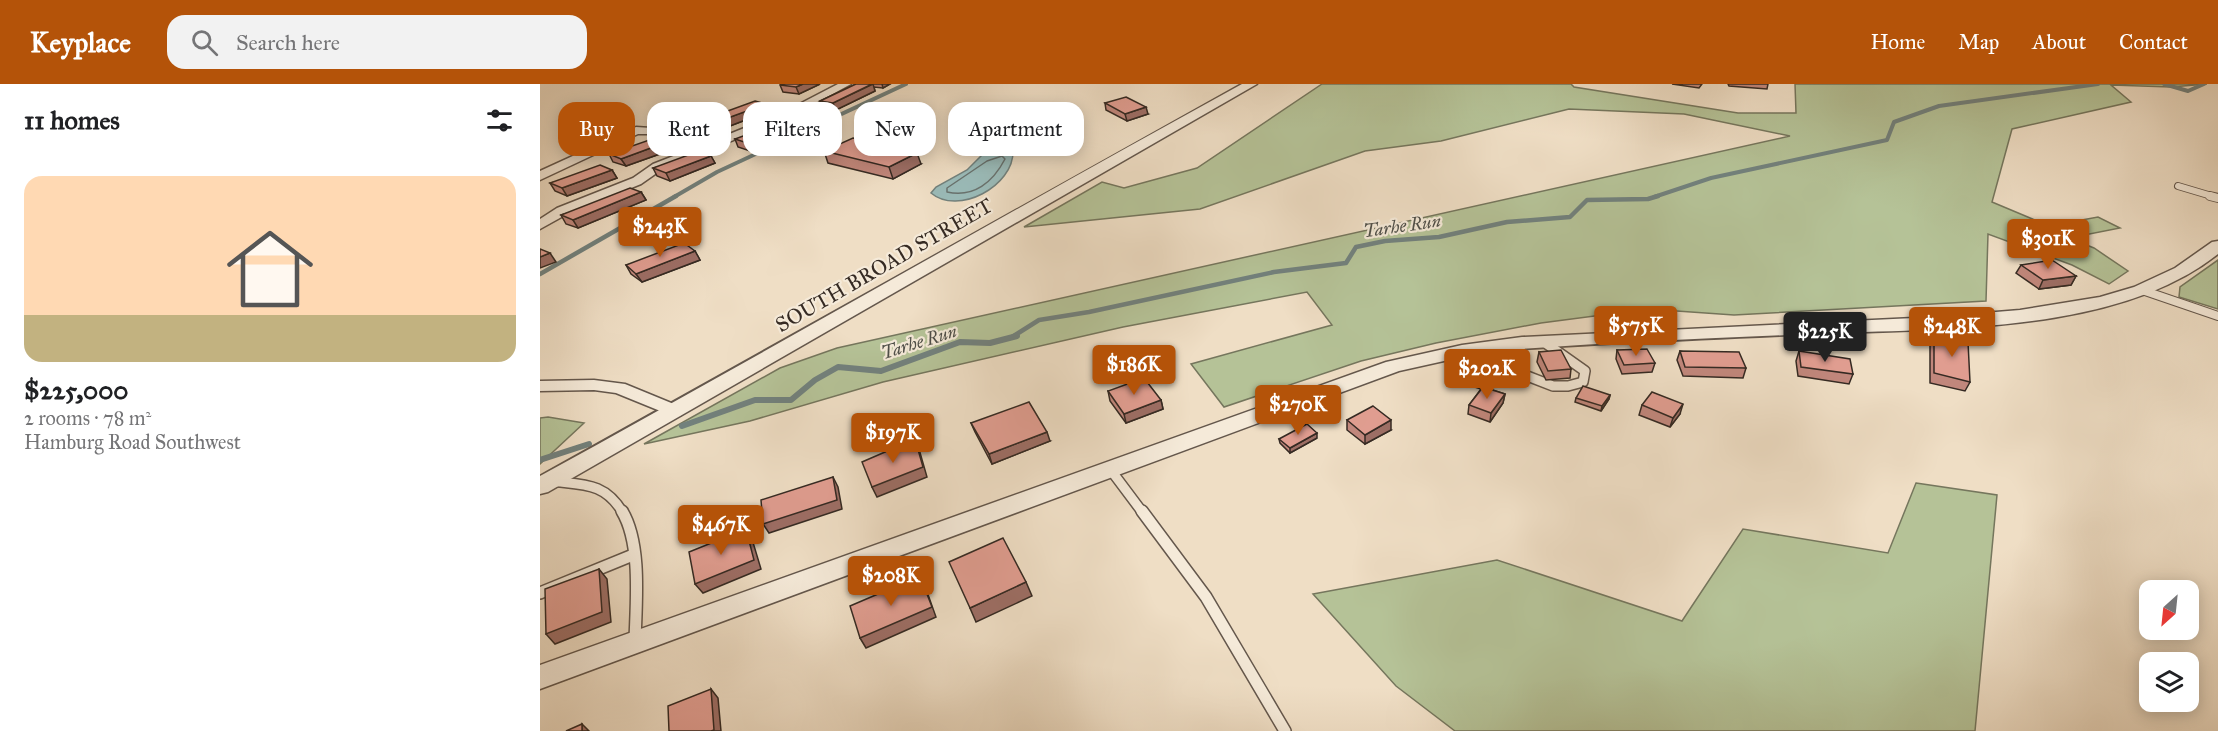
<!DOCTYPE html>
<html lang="en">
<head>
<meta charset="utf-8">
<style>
  body { margin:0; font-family:"IM FELL Great Primer",serif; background:#f2f2f2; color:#202124; height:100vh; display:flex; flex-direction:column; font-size:22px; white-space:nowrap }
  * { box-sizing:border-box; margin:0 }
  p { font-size:20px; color:#757577 }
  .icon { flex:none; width:33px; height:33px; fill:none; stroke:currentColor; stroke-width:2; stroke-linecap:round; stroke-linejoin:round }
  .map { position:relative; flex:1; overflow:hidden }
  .drawer { display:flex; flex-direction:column; background:#fff; width:540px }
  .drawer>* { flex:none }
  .banner { position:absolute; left:18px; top:18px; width:570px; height:54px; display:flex; gap:12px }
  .needle { width:39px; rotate:207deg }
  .buttons { position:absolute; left:1599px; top:496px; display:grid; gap:12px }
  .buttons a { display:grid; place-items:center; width:60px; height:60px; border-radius:12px; background:#fff; box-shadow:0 3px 15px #0003; font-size:30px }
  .price { position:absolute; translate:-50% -51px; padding:0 14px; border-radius:6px; background:#b45309; color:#fff; font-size:20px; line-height:39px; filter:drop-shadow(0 2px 3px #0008) }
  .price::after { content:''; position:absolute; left:50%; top:36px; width:18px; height:14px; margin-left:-9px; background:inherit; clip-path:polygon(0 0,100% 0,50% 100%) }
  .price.active { background:#222; color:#fff }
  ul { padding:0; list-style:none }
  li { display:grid; align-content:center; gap:12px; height:318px; padding:0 24px }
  li span { display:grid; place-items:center; height:186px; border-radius:18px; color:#555 }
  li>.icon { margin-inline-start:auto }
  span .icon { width:108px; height:108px; fill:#fffc; stroke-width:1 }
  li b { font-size:26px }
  h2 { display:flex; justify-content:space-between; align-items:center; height:72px; padding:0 24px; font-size:26px }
  .tag { padding:0 21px; border-radius:18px; background:#fff; box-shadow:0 3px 15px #0003; font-size:21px; line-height:54px }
  .tag.active { background:#b45309; color:#fff }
  header { display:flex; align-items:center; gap:36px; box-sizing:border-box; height:84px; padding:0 30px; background:#b45309; color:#fff }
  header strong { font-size:28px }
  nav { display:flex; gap:33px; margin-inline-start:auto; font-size:21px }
  .search { width:420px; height:54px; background:#f2f2f2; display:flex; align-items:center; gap:15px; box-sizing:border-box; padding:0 21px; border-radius:18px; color:#757577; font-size:22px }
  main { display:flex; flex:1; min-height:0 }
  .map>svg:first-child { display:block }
  .green { fill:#b5c297; stroke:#75765d; stroke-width:1.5 }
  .water { fill:#9abbb9; stroke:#72817d; stroke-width:1.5 }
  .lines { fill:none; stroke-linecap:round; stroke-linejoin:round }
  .shore { stroke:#68726e; stroke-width:1.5 }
  .stream-far2 { stroke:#72817d; stroke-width:4 }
  .stream-far1 { stroke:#72817d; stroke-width:4.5 }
  .stream { stroke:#72817d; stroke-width:6 }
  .service-far3-casing { stroke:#64574c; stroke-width:8 }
  .service-far2-casing { stroke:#64574c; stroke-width:10 }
  .service-far1-casing { stroke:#64574c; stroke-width:12 }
  .service-casing { stroke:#64574c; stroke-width:14 }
  .minor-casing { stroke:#64574c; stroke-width:3 }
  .tertiary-casing { stroke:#64574c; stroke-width:3 }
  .service-far3 { stroke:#f5ead9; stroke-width:6 }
  .service-far2 { stroke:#f5ead9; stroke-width:8 }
  .service-far1 { stroke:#f5ead9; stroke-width:9 }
  .service { stroke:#f5ead9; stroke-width:11 }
  .minor { fill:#f5ead9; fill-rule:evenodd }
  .tertiary { fill:#f5ead9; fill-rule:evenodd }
  .wall { fill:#c1877c; stroke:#352a23; stroke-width:1.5 }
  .shaded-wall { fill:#9d6e65; stroke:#352a23; stroke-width:1.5 }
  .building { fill:#e09d90; stroke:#352a23; stroke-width:1.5 }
  .labels { text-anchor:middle; stroke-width:4.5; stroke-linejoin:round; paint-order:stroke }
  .far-water-label { font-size:18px; font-style:italic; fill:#4e4e48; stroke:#f5ead9 }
  .street-label { font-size:21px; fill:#352a23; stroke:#f5ead9 }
</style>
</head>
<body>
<header>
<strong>Keyplace</strong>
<div class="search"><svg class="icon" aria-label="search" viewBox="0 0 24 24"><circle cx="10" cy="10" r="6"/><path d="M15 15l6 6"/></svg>Search here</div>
<nav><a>Home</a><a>Map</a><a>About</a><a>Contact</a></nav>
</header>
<main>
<section class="drawer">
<h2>11 homes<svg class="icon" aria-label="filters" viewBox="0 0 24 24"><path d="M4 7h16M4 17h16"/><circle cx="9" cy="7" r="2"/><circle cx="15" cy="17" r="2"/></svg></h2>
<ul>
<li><span style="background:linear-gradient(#ffd9b3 75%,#c2b280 0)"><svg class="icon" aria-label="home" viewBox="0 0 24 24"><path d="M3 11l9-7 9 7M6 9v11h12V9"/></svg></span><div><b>$225,000</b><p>2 rooms · 78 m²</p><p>Hamburg Road Southwest</p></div></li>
</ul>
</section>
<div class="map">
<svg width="1678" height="647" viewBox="0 0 1678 647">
  <rect width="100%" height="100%" fill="#efdec5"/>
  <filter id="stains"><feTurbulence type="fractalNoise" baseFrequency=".00333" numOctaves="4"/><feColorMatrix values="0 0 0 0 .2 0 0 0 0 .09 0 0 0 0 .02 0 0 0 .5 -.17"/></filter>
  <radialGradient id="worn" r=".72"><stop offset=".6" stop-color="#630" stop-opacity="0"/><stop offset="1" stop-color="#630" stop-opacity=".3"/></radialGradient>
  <!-- green -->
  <g class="green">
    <polygon points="782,0 1031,0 1034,3 1198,29 1256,29 1255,0 1667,0 1631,3 1571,1 1591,18 1472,45 1452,118 1509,142 1558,133 1580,144 1529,154 1554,164 1588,187 1569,200 1532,181 1448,150 1446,217 1194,231 1108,225 1001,239 896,259 821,277 684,323 651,280 792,241 767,208 583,243 343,298 210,337 104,360 240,284 297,264 1250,52 1144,30 1029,25 901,57 825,67 660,125 484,143 562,98 584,104 657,84"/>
    <polygon points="1678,176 1678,225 1639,213 1640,203"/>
    <polygon points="8,333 44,339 0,380 0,334"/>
    <polygon points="1376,399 1457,411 1435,647 915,647 856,602 773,510 957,476 1142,537 1203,445 1348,469"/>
  </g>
  <!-- water -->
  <path class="water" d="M465,66L473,67C474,102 418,132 391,109L396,103L427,86L443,70Z"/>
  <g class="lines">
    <!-- shore -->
    <path class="shore" d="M462,72L465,75C453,98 434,114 407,108V104L447,77Z"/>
    <!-- stream-far2 -->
    <g class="stream-far2">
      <polyline points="1624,0 1648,7 1664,0"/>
      <polyline points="134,113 177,88 366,0"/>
      <polyline points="1114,113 1171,94 1347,56 1354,38 1399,22 1558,0"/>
    </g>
    <!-- stream-far1 -->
    <g class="stream-far1">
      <polyline points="0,190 136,112"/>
      <polyline points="472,253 499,236 549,228 734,188 806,179 816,163 845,157 899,153 967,138 1030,133 1047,116 1108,115 1118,112"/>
    </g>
    <!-- stream -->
    <g class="stream">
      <polyline points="142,342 215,316 251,316 275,296 298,283 341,287 420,258 450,259 477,252"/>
      <polyline points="0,376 49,360"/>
    </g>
    <!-- service-far3 casing -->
    <g class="service-far3-casing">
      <polyline id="service-far3" points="1638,102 1675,113"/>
    </g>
    <!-- service-far2 casing -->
    <g class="service-far2-casing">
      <g id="service-far2">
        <polyline points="1670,112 1678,114"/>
        <polyline points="1602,206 1678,232"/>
      </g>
    </g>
    <!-- service-far1 casing -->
    <g class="service-far1-casing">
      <g id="service-far1">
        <polyline points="925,268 1013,302 1028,302 1043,298 1045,287 1004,258"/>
        <polyline points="570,385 603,429"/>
        <path d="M11,397C43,401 65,398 83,429"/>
      </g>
    </g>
    <!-- service casing -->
    <g class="service-casing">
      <g id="service">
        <path d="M82,427C102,460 96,520 95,557"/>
        <polyline points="602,427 666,513 745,647"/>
        <polyline points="0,509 93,471"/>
      </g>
    </g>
    <!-- minor casing -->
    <g class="minor-casing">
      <g id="minor">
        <polygon points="298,0 311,0 254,31 121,86 101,100 27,130 0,145 0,135 17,124 93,94 113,80 154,64 121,50 98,50 0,96 0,87 96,43 127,45 165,60 246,27"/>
        <polygon points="54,296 85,300 141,323 144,327 141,331 135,333 76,309 54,306 0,307 0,297"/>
      </g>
    </g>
    <!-- tertiary casing -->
    <g class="tertiary-casing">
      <g id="tertiary">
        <path d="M702,0H717L8,408L0,410V392C235,263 467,129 702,0Z"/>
        <path d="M1678,157V170C1576,251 1398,244 1273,250C1176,254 1079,258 982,265L922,273L859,287L0,605V581L846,278L922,261L982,253L1395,233L1480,226L1560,213L1594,203L1635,184L1672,158Z"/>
      </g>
    </g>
    <!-- service-far3 -->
    <use href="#service-far3" class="service-far3"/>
    <!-- service-far2 -->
    <use href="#service-far2" class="service-far2"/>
    <!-- service-far1 -->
    <use href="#service-far1" class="service-far1"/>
    <!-- service -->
    <use href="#service" class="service"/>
    <!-- minor -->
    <use href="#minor" class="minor"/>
    <!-- tertiary -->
    <use href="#tertiary" class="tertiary"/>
  </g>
  <!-- wall -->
  <g class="wall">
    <polygon points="243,0 280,0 259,10 243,8 240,1"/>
    <polygon points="316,0 350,0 343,4 334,3 335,7 296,26 283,24 280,17"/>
    <polygon points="1132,0 1162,0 1159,4"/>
    <polygon points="1188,0 1228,0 1227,5 1189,2"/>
    <polygon points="565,19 608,30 587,37 566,26"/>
    <polygon points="229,27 177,47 167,43 163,36"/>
    <polygon points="283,28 286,36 252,51 238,48 234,40"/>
    <polygon points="195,55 233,60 213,68 198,63"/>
    <polygon points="131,66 86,82 73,78 69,70"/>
    <polygon points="284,67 381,80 353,95 288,79"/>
    <polygon points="171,72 175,79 130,97 117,92 113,84"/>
    <polygon points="72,86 77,94 27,112 15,107 10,99"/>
    <polygon points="101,108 106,116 38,144 26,140 21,131"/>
    <polygon points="155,167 160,176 102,198 91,190 86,181"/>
    <polygon points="1481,181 1536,192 1531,201 1499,205 1476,189"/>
    <polygon points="1394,250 1430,298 1425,307 1390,299 1390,259"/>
    <polygon points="1077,266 1115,279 1112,288 1082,290 1076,275"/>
    <polygon points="1140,267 1206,284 1203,294 1143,292 1137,276"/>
    <polygon points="1259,267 1313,290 1309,300 1258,292 1256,277"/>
    <polygon points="999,268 1031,285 1030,294 1006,296 997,278"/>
    <polygon points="909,286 951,292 943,303 965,310 963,319 950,338 928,330 929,321 941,305 909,295"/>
    <polygon points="568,307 621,316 623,325 586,339 570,317"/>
    <polygon points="1070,311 1069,315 1061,327 1035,318 1036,314"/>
    <polygon points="1102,321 1140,330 1130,343 1099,331"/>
    <polygon points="807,336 851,346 825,360 807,346"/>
    <polygon points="431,339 510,357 452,380 435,348"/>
    <polygon points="777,354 750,369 740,359 739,355"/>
  </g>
  <!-- shaded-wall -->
  <g class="shaded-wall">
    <polygon points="263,0 280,0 259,10 256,3"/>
    <polygon points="333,0 335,7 296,26 293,19"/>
    <polygon points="342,0 350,0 343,4"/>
    <polygon points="226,20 229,27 177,47 174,39"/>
    <polygon points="606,23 608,30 587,37 585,30"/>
    <polygon points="283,28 286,36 252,51 249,44"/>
    <polygon points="229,53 233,60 213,68 210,60"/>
    <polygon points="127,58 131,66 86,82 81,75"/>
    <polygon points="377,69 381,80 353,95 349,83"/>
    <polygon points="171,72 175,79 130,97 126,89"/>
    <polygon points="72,86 77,94 27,112 22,104"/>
    <polygon points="101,108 106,116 38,144 33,136"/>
    <polygon points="155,167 160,176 102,198 96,190"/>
    <polygon points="10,169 16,178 0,184 0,173"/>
    <polygon points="1536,192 1531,201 1499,205 1503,196"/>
    <polygon points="952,283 951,292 941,305 942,296"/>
    <polygon points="965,310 963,319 950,338 951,329"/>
    <polygon points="1070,311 1069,315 1061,327 1062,322"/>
    <polygon points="621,316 623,325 586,339 584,330"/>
    <polygon points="1143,320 1140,330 1130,343 1133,334"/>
    <polygon points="851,336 851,346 825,360 825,351"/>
    <polygon points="507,348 510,357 452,380 449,370"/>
    <polygon points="777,349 777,354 750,369 750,364"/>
    <polygon points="375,355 379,365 387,393 337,413 332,403"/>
    <polygon points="293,393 298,403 302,425 229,449 223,440"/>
    <polygon points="206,445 212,455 221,485 163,509 155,500"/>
    <polygon points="59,485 67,495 71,538 15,560 6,550"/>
    <polygon points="380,492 385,502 396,533 326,564 320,554"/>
    <polygon points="486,498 492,512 436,538 430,524"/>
    <polygon points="171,605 178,614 181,647 171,647"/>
    <polygon points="42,640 49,647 42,647"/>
  </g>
  <!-- building -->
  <g class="building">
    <polygon points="243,0 263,0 256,3 240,1"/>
    <polygon points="316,0 332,0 293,19 280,17"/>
    <polygon points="586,13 606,23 585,30 565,19"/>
    <polygon points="215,17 226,20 174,39 163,36"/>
    <polygon points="268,26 283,28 249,44 234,40"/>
    <polygon points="214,48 229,53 210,60 195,55"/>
    <polygon points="115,54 127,58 81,75 69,70"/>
    <polygon points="313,54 377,69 349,83 284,67"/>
    <polygon points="159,67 171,72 126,89 113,84"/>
    <polygon points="60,81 72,86 22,104 10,99"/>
    <polygon points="90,104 101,108 33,136 21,131"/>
    <polygon points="144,159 155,167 96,190 86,181"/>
    <polygon points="0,165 10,169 0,173"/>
    <polygon points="1512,176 1536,192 1503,196 1481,181"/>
    <polygon points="1394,250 1428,258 1430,298 1394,289"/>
    <polygon points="1107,265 1115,279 1084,281 1077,266"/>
    <polygon points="1021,266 1031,285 1008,287 999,268"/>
    <polygon points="1140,267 1199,268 1206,284 1145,283"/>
    <polygon points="1259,267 1310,275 1313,290 1261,283"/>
    <polygon points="920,273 952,283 942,296 909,286"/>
    <polygon points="604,294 621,316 584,330 568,307"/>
    <polygon points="1043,302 1070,311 1062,322 1036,314"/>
    <polygon points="943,303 965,310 951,329 929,321"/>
    <polygon points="1112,308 1143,320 1133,334 1102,321"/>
    <polygon points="489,318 507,348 449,370 431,339"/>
    <polygon points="833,322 851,336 825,351 807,336"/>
    <polygon points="767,340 777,349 750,364 739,355"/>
    <polygon points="375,355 383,383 332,403 322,378"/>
    <polygon points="293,393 297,416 223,440 221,416"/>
    <polygon points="206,445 214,476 155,500 149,468"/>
    <polygon points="463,454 486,498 430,524 409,478"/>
    <polygon points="59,485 62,528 6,550 5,505"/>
    <polygon points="380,492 392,523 320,554 310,522"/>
    <polygon points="171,605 174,646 171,647 129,647 128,622"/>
    <polygon points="42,640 42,647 26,647"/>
  </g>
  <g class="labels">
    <!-- far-water labels -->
    <g class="far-water-label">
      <text transform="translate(862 142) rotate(-8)" y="6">Tarhe Run</text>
      <text transform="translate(379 258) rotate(-17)" y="6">Tarhe Run</text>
    </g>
    <!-- street labels -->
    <g class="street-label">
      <text transform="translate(344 181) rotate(-30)" y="7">SOUTH BROAD STREET</text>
    </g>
  </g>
  <rect width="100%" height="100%" filter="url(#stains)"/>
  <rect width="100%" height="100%" fill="url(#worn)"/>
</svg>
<div class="buttons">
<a><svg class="needle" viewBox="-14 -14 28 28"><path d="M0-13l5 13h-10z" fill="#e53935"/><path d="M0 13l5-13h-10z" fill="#757577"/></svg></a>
<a><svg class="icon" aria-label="layers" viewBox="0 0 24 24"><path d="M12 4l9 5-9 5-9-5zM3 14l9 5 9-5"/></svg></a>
</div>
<b class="price" style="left:120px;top:174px">$243K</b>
<b class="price" style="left:1508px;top:186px">$301K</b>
<b class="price" style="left:1096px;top:273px">$575K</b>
<b class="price" style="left:1412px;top:274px">$248K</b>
<b class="price active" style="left:1285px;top:279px">$225K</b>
<b class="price" style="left:594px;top:312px">$186K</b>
<b class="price" style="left:947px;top:316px">$202K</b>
<b class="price" style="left:758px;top:352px">$270K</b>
<b class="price" style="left:353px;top:380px">$197K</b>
<b class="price" style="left:181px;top:472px">$467K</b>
<b class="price" style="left:351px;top:523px">$208K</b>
<div class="banner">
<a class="tag active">Buy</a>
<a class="tag">Rent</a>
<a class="tag">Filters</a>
<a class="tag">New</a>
<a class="tag">Apartment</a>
</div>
</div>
</main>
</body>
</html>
